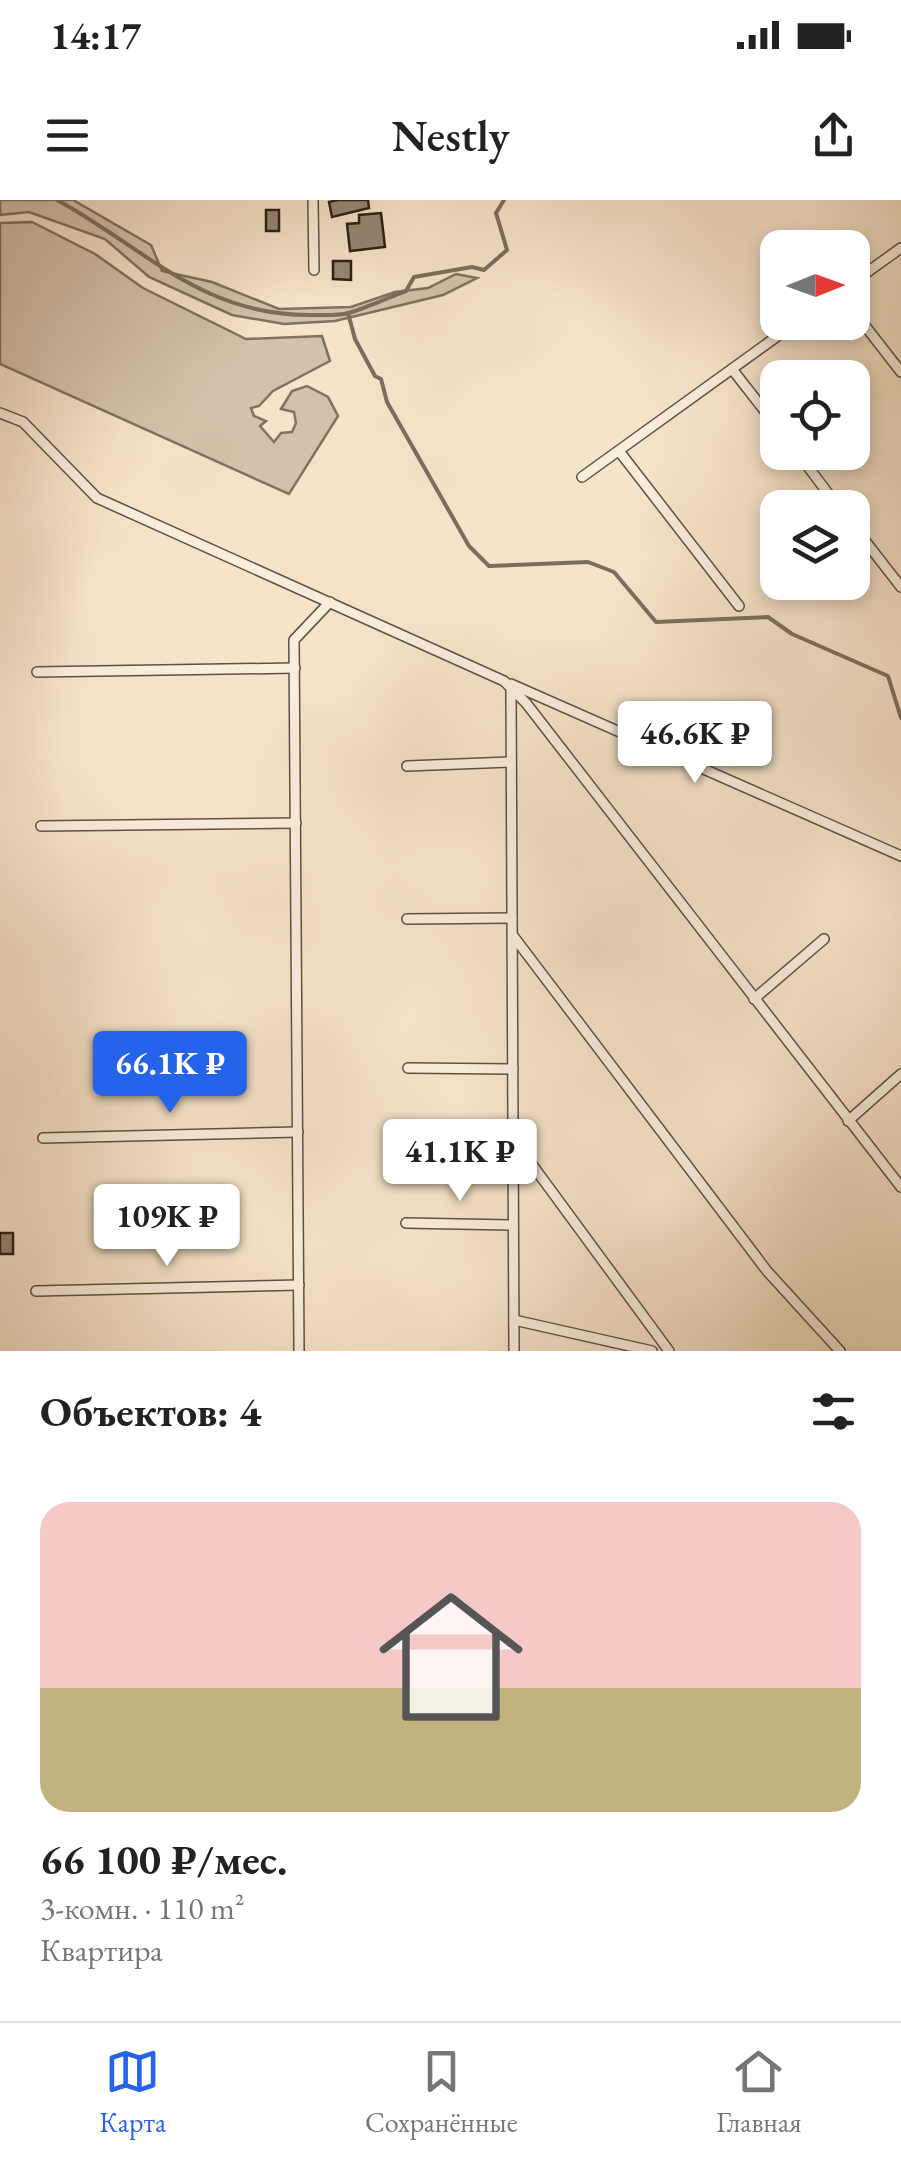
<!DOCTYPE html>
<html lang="ru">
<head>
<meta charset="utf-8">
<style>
  body { margin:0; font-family:"EB Garamond",serif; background:#f2f2f2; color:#222; height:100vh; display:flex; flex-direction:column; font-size:38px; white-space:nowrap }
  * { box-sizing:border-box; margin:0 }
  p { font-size:32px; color:#767676 }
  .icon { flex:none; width:55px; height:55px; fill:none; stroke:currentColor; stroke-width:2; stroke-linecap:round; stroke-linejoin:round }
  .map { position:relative; height:1151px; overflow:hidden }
  .drawer { display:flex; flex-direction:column; background:#fff; flex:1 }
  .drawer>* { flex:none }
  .needle { width:65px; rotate:89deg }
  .controls { position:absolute; left:760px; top:30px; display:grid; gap:20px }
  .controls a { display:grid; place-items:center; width:110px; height:110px; border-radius:20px; background:#fff; box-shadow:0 5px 15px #0003; font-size:50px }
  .price { position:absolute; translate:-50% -85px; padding:0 22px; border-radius:10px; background:#fff; color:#222; font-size:32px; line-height:65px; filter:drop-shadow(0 2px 5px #0008) }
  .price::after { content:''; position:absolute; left:50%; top:60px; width:30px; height:22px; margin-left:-15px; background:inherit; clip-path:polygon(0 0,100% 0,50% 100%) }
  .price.current { background:#2563eb; color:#fff }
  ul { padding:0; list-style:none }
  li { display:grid; align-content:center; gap:20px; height:530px; padding:0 40px }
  li span { display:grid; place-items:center; height:310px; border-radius:30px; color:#555 }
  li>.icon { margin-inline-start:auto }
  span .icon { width:180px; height:180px; fill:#fffc; stroke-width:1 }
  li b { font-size:42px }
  h2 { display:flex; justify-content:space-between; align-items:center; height:120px; padding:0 40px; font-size:42px }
  .status { display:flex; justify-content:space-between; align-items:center; height:70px; padding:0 50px; background:#fff; direction:ltr }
  .status svg { height:28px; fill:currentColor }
  header { display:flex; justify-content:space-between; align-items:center; height:130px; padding:0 40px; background:#fff; font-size:45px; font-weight:600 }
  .tabs { display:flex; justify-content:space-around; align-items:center; height:140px; border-top:2px solid #e0e0e0; background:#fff; font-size:28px; color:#767676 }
  .tabs a { display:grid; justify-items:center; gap:5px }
  .tabs .current { color:#2563eb }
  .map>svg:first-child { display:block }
  .green { fill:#d3c2ab; stroke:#7e7260; stroke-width:2.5 }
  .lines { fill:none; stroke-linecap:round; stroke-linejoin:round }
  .stream { stroke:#7b6e5d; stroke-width:4 }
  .building { fill:#948673; stroke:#2a2116; stroke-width:2.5 }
  .minor-casing { stroke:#5d5243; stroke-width:12 }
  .minor { stroke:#f9eddc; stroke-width:9 }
</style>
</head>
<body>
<div class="status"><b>14:17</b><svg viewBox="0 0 49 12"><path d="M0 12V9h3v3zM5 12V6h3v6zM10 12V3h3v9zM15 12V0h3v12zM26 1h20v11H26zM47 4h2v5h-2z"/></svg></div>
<header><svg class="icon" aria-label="menu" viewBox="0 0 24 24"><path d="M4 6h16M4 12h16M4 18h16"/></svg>Nestly<svg class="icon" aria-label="share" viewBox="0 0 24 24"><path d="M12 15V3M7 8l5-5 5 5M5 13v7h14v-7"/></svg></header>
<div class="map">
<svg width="901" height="1151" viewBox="0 0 901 1151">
  <rect width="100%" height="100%" fill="#f6e3c9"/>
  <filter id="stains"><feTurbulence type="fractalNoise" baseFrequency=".002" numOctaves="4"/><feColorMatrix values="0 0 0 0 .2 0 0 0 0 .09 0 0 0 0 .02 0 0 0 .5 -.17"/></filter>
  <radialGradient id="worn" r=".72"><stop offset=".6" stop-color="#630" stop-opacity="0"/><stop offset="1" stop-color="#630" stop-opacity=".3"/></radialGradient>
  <!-- green -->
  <g class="green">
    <polygon points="0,0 73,0 151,45 162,71 212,82 279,109 351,107 395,92 428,88 456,74 477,78 443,95 335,121 284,124 232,115 149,77 105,39 29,12 0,15"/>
    <polygon points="32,22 95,54 143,88 246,139 322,136 330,161 273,191 259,206 251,208 254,216 266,221 260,226 274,242 281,233 292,232 296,223 294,212 281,209 292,191 307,186 328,197 338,216 289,294 0,164 0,23"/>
  </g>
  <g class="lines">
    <!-- stream -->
    <g class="stream">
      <path d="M57,0C145,48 202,116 311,115C323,115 336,116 349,113C368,107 387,98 406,91L414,77L472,67L484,70L507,50L496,13L504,0"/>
      <polyline points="348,113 355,139 375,176 381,179 387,202 469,346 489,366 588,362 614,372 656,422 768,417 792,434 888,476 901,518"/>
    </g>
  </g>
  <!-- building -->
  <g class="building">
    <polygon points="338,0 368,0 369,8 332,17 329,2"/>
    <rect x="266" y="10" width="13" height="21"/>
    <polygon points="381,13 385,47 350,51 347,24 359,23 359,15"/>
    <polygon points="333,61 351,61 351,80 333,79"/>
    <rect x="0" y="1033" width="13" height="21"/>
  </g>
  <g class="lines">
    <!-- minor casing -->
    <g class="minor-casing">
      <g id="minor">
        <polyline points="313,0 314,70"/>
        <polyline points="852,83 901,48"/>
        <polyline points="852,109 901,172"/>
        <polyline points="732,169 778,228"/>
        <polyline points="0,213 23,222 97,298 504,481 526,503 901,987"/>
        <polyline points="619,251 739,406"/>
        <polyline points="797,252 839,308"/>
        <polyline points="582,277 797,122"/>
        <polyline points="852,324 901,387"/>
        <polyline points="37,472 295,468"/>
        <polyline points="511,484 901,656"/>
        <polyline points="511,488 514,1151"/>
        <polyline points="407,566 511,562"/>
        <polyline points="41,626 296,623"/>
        <polyline points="407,719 512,718"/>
        <polyline points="514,737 767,1071 840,1151"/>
        <polyline points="754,799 824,739"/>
        <polyline points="408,868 513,869"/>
        <polyline points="848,921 901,874"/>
        <polyline points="43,938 298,932"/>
        <polyline points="514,940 669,1151"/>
        <polyline points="406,1023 513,1025"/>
        <polyline points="36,1091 299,1085"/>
        <polyline points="514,1120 652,1151"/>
        <polyline points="299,1151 294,440 330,402"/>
      </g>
    </g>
    <!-- minor -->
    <use href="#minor" class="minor"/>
  </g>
  <rect width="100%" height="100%" filter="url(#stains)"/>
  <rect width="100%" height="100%" fill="url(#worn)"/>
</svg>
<div class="controls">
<a><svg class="needle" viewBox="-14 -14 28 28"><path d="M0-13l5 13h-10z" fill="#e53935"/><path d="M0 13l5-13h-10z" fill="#767676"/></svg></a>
<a><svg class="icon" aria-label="locate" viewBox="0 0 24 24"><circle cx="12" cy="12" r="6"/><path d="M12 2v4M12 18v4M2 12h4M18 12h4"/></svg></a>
<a><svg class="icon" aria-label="layers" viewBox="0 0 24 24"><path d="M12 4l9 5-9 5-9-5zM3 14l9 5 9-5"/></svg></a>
</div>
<b class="price" style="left:695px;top:586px">46.6K ₽</b>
<b class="price current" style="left:170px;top:916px">66.1K ₽</b>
<b class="price" style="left:460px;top:1004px">41.1K ₽</b>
<b class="price" style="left:167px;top:1069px">109K ₽</b>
</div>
<section class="drawer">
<h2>Объектов: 4<svg class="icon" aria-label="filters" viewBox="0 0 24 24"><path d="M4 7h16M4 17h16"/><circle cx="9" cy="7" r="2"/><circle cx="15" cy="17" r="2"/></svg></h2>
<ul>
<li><span style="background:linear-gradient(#f6c9c9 60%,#c2b280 0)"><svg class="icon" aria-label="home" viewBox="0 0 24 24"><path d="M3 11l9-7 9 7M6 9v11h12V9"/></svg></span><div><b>66 100 ₽/мес.</b><p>3-комн. · 110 m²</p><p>Квартира</p></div></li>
</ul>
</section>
<nav class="tabs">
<a class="current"><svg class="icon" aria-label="map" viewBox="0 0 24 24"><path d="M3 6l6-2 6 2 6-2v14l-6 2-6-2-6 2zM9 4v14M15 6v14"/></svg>Карта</a>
<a><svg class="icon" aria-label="saved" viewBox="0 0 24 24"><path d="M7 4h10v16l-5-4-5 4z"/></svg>Сохранённые</a>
<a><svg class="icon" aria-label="home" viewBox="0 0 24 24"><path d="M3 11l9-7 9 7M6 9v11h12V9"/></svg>Главная</a>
</nav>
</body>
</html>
